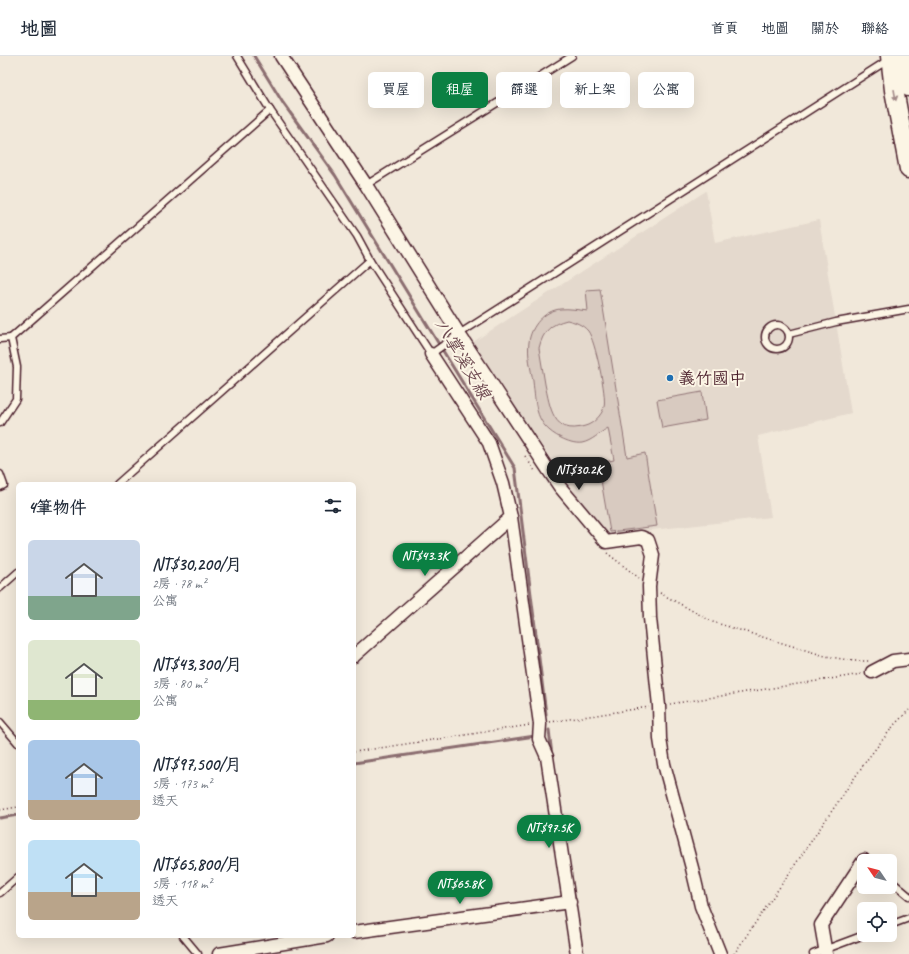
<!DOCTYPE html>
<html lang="zh-TW">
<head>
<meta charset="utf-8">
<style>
  body { margin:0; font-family:Caveat,"LXGW WenKai TC",sans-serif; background:#f6f6f7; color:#1f2937; height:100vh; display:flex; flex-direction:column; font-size:15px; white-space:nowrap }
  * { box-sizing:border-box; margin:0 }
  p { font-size:13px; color:#747a83 }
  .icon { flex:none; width:22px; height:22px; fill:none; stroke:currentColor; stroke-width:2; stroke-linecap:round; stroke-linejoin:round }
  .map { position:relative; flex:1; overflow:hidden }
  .side { position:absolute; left:16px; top:426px; width:340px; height:456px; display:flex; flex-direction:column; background:#fff; border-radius:6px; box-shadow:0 4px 16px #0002 }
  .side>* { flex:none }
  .banner { position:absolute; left:368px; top:16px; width:380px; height:36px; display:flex; gap:8px }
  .needle { width:26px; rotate:305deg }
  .fabs { position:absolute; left:857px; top:798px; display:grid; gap:8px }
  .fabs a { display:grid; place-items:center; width:40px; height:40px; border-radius:6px; background:#fff; box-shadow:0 4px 16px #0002; font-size:20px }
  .price { position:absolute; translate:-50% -34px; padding:0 9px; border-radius:14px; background:#0b8043; color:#fff; font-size:13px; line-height:26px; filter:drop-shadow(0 1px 2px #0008) }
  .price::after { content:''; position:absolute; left:50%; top:24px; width:12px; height:9px; margin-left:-6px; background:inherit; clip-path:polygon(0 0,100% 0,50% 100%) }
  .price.on { background:#222; color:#fff }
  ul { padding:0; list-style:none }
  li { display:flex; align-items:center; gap:12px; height:100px; padding:0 12px }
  li span { display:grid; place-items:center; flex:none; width:112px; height:80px; border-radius:6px; color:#555 }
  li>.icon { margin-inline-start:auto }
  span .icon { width:48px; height:48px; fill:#fffc; stroke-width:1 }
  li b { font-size:17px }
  h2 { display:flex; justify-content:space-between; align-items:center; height:48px; padding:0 12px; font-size:17px }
  .tag { padding:0 14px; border-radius:6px; background:#fff; box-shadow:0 4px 16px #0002; font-size:14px; line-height:36px }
  .tag.on { background:#0b8043; color:#fff }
  header { display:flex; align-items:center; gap:24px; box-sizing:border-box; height:56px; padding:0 20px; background:#fff; border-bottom:1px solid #e0e1e3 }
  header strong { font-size:19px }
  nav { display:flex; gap:22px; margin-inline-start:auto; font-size:14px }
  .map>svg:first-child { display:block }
  .built { fill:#e4d9cd }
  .pitch { fill:#d8cac0; stroke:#917476; fill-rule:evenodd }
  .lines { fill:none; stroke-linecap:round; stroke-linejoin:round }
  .stream { stroke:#8b6d6f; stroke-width:3 }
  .lane-casing { stroke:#4a1f2b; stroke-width:9 }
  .street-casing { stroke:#4a1f2b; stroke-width:15 }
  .primary-casing { stroke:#4a1f2b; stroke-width:21 }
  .path { stroke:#4a1f2b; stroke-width:1.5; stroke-dasharray:1 3; stroke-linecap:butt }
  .lane { stroke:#fcf5e5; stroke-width:6 }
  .street { stroke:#fcf5e5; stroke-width:12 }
  .primary { stroke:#fcf5e5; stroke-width:18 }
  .oneway { fill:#a38a88 }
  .poi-dot { fill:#1f6fb2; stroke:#fcf5e5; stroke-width:1.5 }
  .labels { text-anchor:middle; stroke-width:4; stroke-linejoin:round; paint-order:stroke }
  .poi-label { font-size:17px; fill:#4a1f2b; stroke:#fcf5e5; text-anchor:start }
  .water-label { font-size:18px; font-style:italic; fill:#704c53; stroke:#fcf5e5 }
</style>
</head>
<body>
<header>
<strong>地圖</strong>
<nav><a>首頁</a><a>地圖</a><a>關於</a><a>聯絡</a></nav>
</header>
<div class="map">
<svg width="909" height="898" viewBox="0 0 909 898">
  <rect width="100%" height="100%" fill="#f1e8da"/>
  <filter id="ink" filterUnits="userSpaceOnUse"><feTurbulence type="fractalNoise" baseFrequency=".025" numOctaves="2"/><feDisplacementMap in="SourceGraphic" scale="8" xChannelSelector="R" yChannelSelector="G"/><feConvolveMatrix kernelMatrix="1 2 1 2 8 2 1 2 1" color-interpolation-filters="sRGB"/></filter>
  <g filter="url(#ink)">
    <!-- built -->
    <polygon class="built" points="706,135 715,187 819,164 851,357 758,380 771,461 605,479 470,288"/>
    <!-- pitch -->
    <g class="pitch">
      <path d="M600,233L627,401L645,397L657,470L610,476L598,407L614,404L608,372C599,377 592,385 582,387C575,388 567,385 561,382C535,369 536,351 533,325C531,313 527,299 529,286C531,270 544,255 560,253C569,252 579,254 588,255L586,234ZM567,264C575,266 582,268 588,275C595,284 607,340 604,351C602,359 593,368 585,370C553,380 550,351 545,328C543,316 541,304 539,292C543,275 551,268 567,264Z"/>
      <polygon points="702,336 706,364 662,372 657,344"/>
    </g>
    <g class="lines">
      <!-- stream -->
      <g class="stream">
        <polyline points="254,0 283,47 335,119 515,412 546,658"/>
        <polyline points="549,674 552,700"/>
        <polyline points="354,707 535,680"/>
        <polyline points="0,762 18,759"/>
      </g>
      <!-- lane casing -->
      <g class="lane-casing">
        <g id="lane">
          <polyline points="237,0 270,54 357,180 370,204 431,298 459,278 888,4"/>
          <polyline points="366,129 572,0"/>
          <circle cx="777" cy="281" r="12"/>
          <polyline points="789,278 836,266 909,253"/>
          <polyline points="0,283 11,282"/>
          <polyline points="0,367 16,343 17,311 11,282 270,54"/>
          <polyline points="0,418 4,429 0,431"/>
          <polyline points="117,428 370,204"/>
          <polyline points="0,532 18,516"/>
          <polyline points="0,666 18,687"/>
          <polyline points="890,824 909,840"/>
          <polyline points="0,837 18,821"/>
          <polyline points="890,869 909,862"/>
          <polyline points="183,880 198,898"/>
          <polyline points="813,898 864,879"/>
        </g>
      </g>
      <!-- street casing -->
      <g class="street-casing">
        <g id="street">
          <polyline points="281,0 366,129 459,278 545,409 560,431 606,486 641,481 648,484 653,499 649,530 650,562 659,650 660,683 664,708 692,812 701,850 720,898"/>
          <polyline points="431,298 489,387 503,427 511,461 540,668 539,683 547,701 577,898"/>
          <polyline points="354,600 511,461"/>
          <polyline points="872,616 893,605 909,603"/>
          <polyline points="354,876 570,846"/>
          <polyline points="219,898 327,880"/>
          <polyline points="826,898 821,869 864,804"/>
        </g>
      </g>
      <!-- primary casing -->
      <g class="primary-casing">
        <g id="primary">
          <polyline points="890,0 894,34 909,113"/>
          <polyline points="905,0 909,31"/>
        </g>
      </g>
      <!-- path -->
      <g class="path">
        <polyline points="525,400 535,415"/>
        <polyline points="607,497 639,522"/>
        <polyline points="660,537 713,566 825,600 854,605 869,605"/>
        <polyline points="670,648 862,618"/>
        <polyline points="550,666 649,651"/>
        <polyline points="354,696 530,669"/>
        <polyline points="0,754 18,751"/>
        <polyline points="734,898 866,705 895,668 909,654"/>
      </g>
      <!-- lane -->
      <use href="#lane" class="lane"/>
      <!-- street -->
      <use href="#street" class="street"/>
      <!-- primary -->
      <use href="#primary" class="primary"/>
    </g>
    <!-- one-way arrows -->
    <defs><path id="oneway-solid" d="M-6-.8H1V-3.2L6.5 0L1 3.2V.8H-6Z"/></defs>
    <use class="oneway" href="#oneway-solid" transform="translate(895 39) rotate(80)"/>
  </g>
  <!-- markers -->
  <circle class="poi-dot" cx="670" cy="322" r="4"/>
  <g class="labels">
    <!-- poi labels -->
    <g class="poi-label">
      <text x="678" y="328">義竹國中</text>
    </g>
    <!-- water labels -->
    <g class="water-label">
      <text transform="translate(463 303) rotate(59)" y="6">八掌溪支線</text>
    </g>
  </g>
</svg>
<div class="fabs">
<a><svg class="needle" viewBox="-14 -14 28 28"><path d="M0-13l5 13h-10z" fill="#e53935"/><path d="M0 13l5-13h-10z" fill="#747a83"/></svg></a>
<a><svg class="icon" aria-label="locate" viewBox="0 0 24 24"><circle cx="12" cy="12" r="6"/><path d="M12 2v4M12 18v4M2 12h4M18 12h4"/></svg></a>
</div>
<b class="price on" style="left:579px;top:435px">NT$30.2K</b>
<b class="price" style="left:425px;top:521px">NT$43.3K</b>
<b class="price" style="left:549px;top:793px">NT$97.5K</b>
<b class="price" style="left:460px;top:849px">NT$65.8K</b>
<div class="banner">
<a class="tag">買屋</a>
<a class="tag on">租屋</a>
<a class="tag">篩選</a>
<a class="tag">新上架</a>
<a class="tag">公寓</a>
</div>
<section class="side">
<h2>4筆物件<svg class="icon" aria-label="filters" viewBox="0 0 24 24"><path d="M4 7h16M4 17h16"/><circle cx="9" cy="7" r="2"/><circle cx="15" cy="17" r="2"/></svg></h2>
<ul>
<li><span style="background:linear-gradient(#c9d6e8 70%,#7fa58c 0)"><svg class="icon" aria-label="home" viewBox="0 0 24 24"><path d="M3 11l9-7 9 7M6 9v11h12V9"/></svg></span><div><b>NT$30,200/月</b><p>2房 · 78 m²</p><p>公寓</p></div></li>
<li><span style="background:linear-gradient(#dfe7d0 75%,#8fb573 0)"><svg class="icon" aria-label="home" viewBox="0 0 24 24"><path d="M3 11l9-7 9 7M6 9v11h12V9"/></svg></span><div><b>NT$43,300/月</b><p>3房 · 80 m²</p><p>公寓</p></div></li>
<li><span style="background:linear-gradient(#a9c7e8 75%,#b9a48a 0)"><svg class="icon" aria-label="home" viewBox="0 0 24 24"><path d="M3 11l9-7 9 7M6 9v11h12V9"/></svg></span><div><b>NT$97,500/月</b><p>5房 · 173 m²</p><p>透天</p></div></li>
<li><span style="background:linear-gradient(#bfe0f5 65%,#b9a48a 0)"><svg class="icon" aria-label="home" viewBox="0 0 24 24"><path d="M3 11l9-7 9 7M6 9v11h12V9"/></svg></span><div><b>NT$65,800/月</b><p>5房 · 118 m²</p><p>透天</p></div></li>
</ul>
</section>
</div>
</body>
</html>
